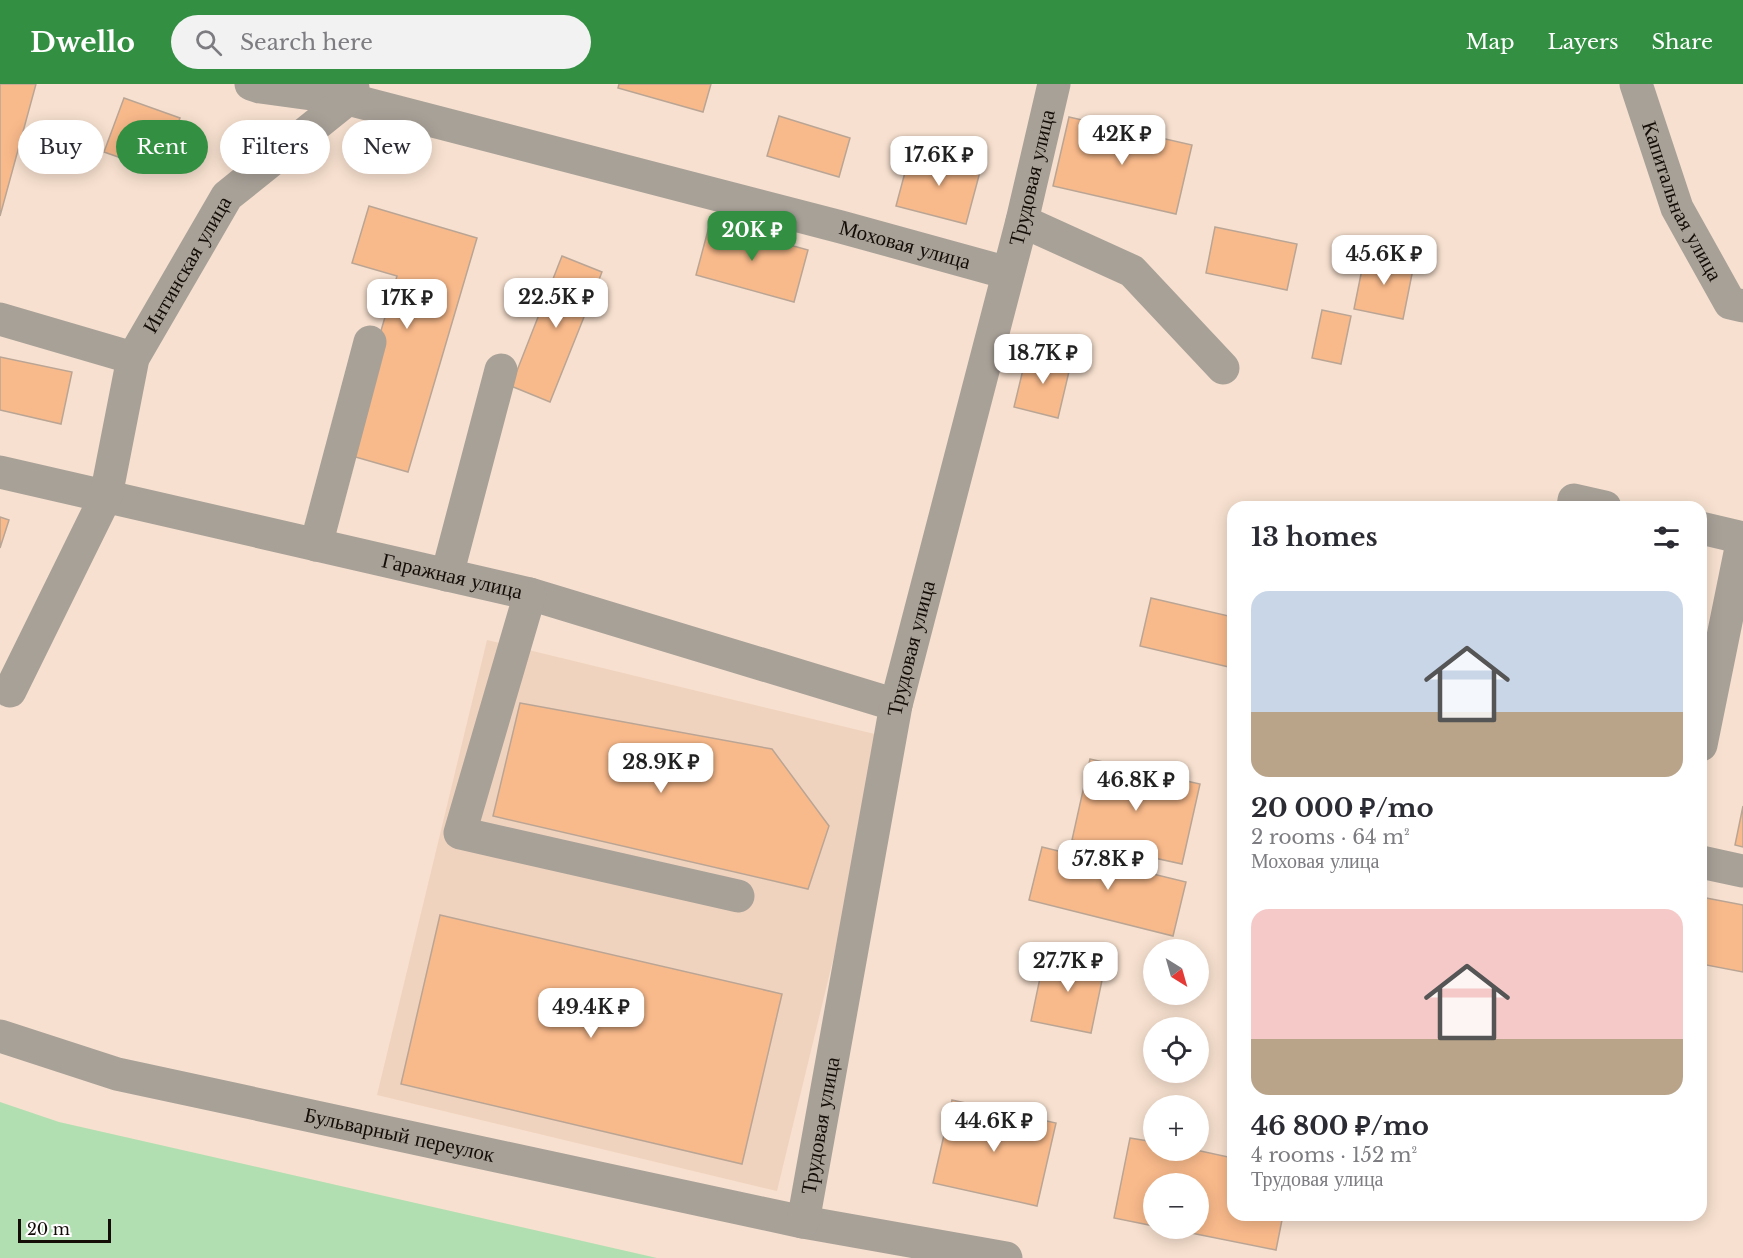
<!DOCTYPE html>
<html lang="en">
<head>
<meta charset="utf-8">
<style>
  body { margin:0; font-family:"Libre Baskerville",serif; background:#f2f2f3; color:#2b2b33; height:100vh; display:flex; flex-direction:column; font-size:22px; white-space:nowrap }
  * { box-sizing:border-box; margin:0 }
  p { font-size:20px; color:#7c7c81 }
  .icon { flex:none; width:33px; height:33px; fill:none; stroke:currentColor; stroke-width:2; stroke-linecap:round; stroke-linejoin:round }
  .map { position:relative; flex:1; overflow:hidden }
  .drawer { position:absolute; left:1227px; top:417px; width:480px; height:720px; display:flex; flex-direction:column; background:#fff; border-radius:18px; box-shadow:0 3px 15px #0003 }
  .drawer>* { flex:none }
  .guide { position:absolute; left:18px; top:36px; width:570px; height:54px; display:flex; gap:12px }
  .needle { width:39px; rotate:143deg }
  .controls { position:absolute; left:1143px; top:855px; display:grid; gap:12px }
  .controls a { display:grid; place-items:center; width:66px; height:66px; border-radius:50%; background:#fff; box-shadow:0 3px 15px #0003; font-size:30px }
  .scale { position:absolute; left:18px; bottom:15px; width:93px; box-sizing:border-box; padding-left:6px; border:3px solid #140d07; border-top:0; font-size:16px; line-height:21px; white-space:nowrap; color:#140d07; -webkit-text-stroke:4px #fff; paint-order:stroke }
  .price { position:absolute; translate:-50% -51px; padding:0 14px; border-radius:12px; background:#fff; color:#222; font-size:20px; line-height:39px; filter:drop-shadow(0 2px 3px #0008) }
  .price::after { content:''; position:absolute; left:50%; top:36px; width:18px; height:14px; margin-left:-9px; background:inherit; clip-path:polygon(0 0,100% 0,50% 100%) }
  .price.on { background:#339042; color:#fff }
  ul { padding:0; list-style:none }
  li { display:grid; align-content:center; gap:12px; height:318px; padding:0 24px }
  li span { display:grid; place-items:center; height:186px; border-radius:18px; color:#555 }
  li>.icon { margin-inline-start:auto }
  span .icon { width:108px; height:108px; fill:#fffc; stroke-width:1 }
  li b { font-size:26px }
  h2 { display:flex; justify-content:space-between; align-items:center; height:72px; padding:0 24px; font-size:26px }
  .pill { padding:0 21px; border-radius:27px; background:#fff; box-shadow:0 3px 15px #0003; font-size:21px; line-height:54px }
  .pill.on { background:#339042; color:#fff }
  header { display:flex; align-items:center; gap:36px; box-sizing:border-box; height:84px; padding:0 30px; background:#339042; color:#fff }
  header strong { font-size:28px }
  nav { display:flex; gap:33px; margin-inline-start:auto; font-size:21px }
  .search { width:420px; height:54px; background:#f2f2f3; display:flex; align-items:center; gap:15px; box-sizing:border-box; padding:0 21px; border-radius:33px; color:#7c7c81; font-size:22px }
  .map>svg:first-child { display:block }
  .built { fill:#f0d3be }
  .green { fill:#b2dfb1 }
  .building { fill:#f9ba8b; stroke:#baa595; stroke-width:1.5 }
  .lines { fill:none; stroke-linecap:round; stroke-linejoin:round }
  .minor { stroke:#a8a198; stroke-width:33 }
  .labels { text-anchor:middle; stroke-width:4.5; stroke-linejoin:round; paint-order:stroke }
  .street-label { font-size:21px; fill:#140d07; stroke:#fff }
</style>
</head>
<body>
<header>
<strong>Dwello</strong>
<div class="search"><svg class="icon" aria-label="search" viewBox="0 0 24 24"><circle cx="10" cy="10" r="6"/><path d="M15 15l6 6"/></svg>Search here</div>
<nav><a>Map</a><a>Layers</a><a>Share</a></nav>
</header>
<div class="map">
<svg width="1743" height="1174" viewBox="0 0 1743 1174">
  <rect width="100%" height="100%" fill="#f7e0cf"/>
  <!-- built -->
  <polygon class="built" points="487,556 887,653 777,1107 377,1011"/>
  <!-- green -->
  <polygon class="green" points="0,1018 59,1038 657,1174 0,1174"/>
  <!-- building -->
  <g class="building">
    <polygon points="0,0 36,0 0,132"/>
    <polygon points="619,0 711,0 703,28 618,4"/>
    <polygon points="124,14 180,34 161,88 104,68"/>
    <polygon points="779,32 850,54 839,93 767,72"/>
    <polygon points="1069,33 1192,61 1176,130 1053,102"/>
    <polygon points="911,66 981,84 966,140 896,122"/>
    <polygon points="369,122 477,154 408,388 345,370 397,192 352,179"/>
    <polygon points="710,139 808,166 794,218 696,191"/>
    <polygon points="1215,143 1297,160 1287,206 1206,189"/>
    <polygon points="1365,170 1414,180 1403,235 1354,225"/>
    <polygon points="562,172 602,188 550,318 511,302"/>
    <polygon points="1322,226 1351,232 1341,280 1312,274"/>
    <polygon points="1027,269 1071,279 1058,334 1014,323"/>
    <polygon points="0,273 72,288 61,340 0,326"/>
    <polygon points="0,433 9,436 0,464"/>
    <polygon points="1151,514 1233,533 1233,584 1140,562"/>
    <polygon points="520,619 772,665 829,742 808,805 493,732"/>
    <polygon points="1090,675 1200,700 1182,780 1072,756"/>
    <polygon points="1743,722 1743,763 1735,761"/>
    <polygon points="1042,763 1186,798 1173,852 1029,816"/>
    <polygon points="1701,813 1743,821 1743,888 1701,880"/>
    <polygon points="440,831 782,910 742,1080 401,1000"/>
    <polygon points="1045,870 1105,882 1091,949 1031,937"/>
    <polygon points="952,1016 1056,1039 1037,1122 933,1099"/>
    <polygon points="1130,1054 1154,1058 1154,1066 1196,1066 1233,1074 1233,1131 1283,1131 1276,1166 1166,1144 1198,1144 1198,1100 1154,1100 1154,1142 1114,1134"/>
  </g>
  <g class="lines">
    <!-- minor -->
    <g class="minor">
      <path id="s1" d="M251,0L260,3L348,15L841,143L1008,189"/>
      <path id="s2" d="M1636,0L1677,124L1730,219L1743,222"/>
      <polyline points="1022,137 1132,187 1223,284"/>
      <polyline points="0,235 133,274"/>
      <path id="s3" d="M0,388L530,510L896,621"/>
      <polyline points="1573,423 1574,416 1605,423"/>
      <polyline points="1701,444 1743,454"/>
      <polyline points="316,461 370,258"/>
      <polyline points="447,491 501,286"/>
      <polyline points="530,510 460,749 738,812"/>
      <path id="s4" d="M10,607L106,412L133,274L227,112L348,15L353,4"/>
      <polyline points="1701,661 1743,454"/>
      <polyline points="1701,778 1743,787"/>
      <path id="s5" d="M0,952L117,990L803,1138L1006,1174"/>
      <path id="s6" d="M803,1138L896,621L1022,137L1054,0"/>
    </g>
  </g>
  <g class="labels">
    <!-- street labels -->
    <g class="street-label">
      <text dy="7" stroke="none"><textPath href="#s6" startOffset="1070">Трудовая улица</textPath></text>
      <text dy="7" stroke="none"><textPath href="#s2" startOffset="126">Капитальная улица</textPath></text>
      <text dy="7" stroke="none"><textPath href="#s1" startOffset="674">Моховая улица</textPath></text>
      <text dy="7" stroke="none"><textPath href="#s4" startOffset="466">Интинская улица</textPath></text>
      <text dy="7" stroke="none"><textPath href="#s3" startOffset="464">Гаражная улица</textPath></text>
      <text dy="7" stroke="none"><textPath href="#s6" startOffset="584">Трудовая улица</textPath></text>
      <text dy="7" stroke="none"><textPath href="#s6" startOffset="98">Трудовая улица</textPath></text>
      <text dy="7" stroke="none"><textPath href="#s5" startOffset="412">Бульварный переулок</textPath></text>
    </g>
  </g>
</svg>
<div class="controls">
<a><svg class="needle" viewBox="-14 -14 28 28"><path d="M0-13l5 13h-10z" fill="#e53935"/><path d="M0 13l5-13h-10z" fill="#7c7c81"/></svg></a>
<a><svg class="icon" aria-label="locate" viewBox="0 0 24 24"><circle cx="12" cy="12" r="6"/><path d="M12 2v4M12 18v4M2 12h4M18 12h4"/></svg></a>
<a>+</a>
<a>−</a>
</div>
<div class="scale">20 m</div>
<b class="price" style="left:1122px;top:82px">42K ₽</b>
<b class="price" style="left:939px;top:103px">17.6K ₽</b>
<b class="price on" style="left:752px;top:178px">20K ₽</b>
<b class="price" style="left:1384px;top:202px">45.6K ₽</b>
<b class="price" style="left:556px;top:245px">22.5K ₽</b>
<b class="price" style="left:407px;top:246px">17K ₽</b>
<b class="price" style="left:1043px;top:301px">18.7K ₽</b>
<b class="price" style="left:661px;top:710px">28.9K ₽</b>
<b class="price" style="left:1136px;top:728px">46.8K ₽</b>
<b class="price" style="left:1108px;top:807px">57.8K ₽</b>
<b class="price" style="left:1068px;top:909px">27.7K ₽</b>
<b class="price" style="left:591px;top:955px">49.4K ₽</b>
<b class="price" style="left:994px;top:1069px">44.6K ₽</b>
<div class="guide">
<a class="pill">Buy</a>
<a class="pill on">Rent</a>
<a class="pill">Filters</a>
<a class="pill">New</a>
</div>
<section class="drawer">
<h2>13 homes<svg class="icon" aria-label="filters" viewBox="0 0 24 24"><path d="M4 7h16M4 17h16"/><circle cx="9" cy="7" r="2"/><circle cx="15" cy="17" r="2"/></svg></h2>
<ul>
<li><span style="background:linear-gradient(#c9d6e8 65%,#b9a48a 0)"><svg class="icon" aria-label="home" viewBox="0 0 24 24"><path d="M3 11l9-7 9 7M6 9v11h12V9"/></svg></span><div><b>20 000 ₽/mo</b><p>2 rooms · 64 m²</p><p>Моховая улица</p></div></li>
<li><span style="background:linear-gradient(#f6c9c9 70%,#b9a48a 0)"><svg class="icon" aria-label="home" viewBox="0 0 24 24"><path d="M3 11l9-7 9 7M6 9v11h12V9"/></svg></span><div><b>46 800 ₽/mo</b><p>4 rooms · 152 m²</p><p>Трудовая улица</p></div></li>
</ul>
</section>
</div>
</body>
</html>
